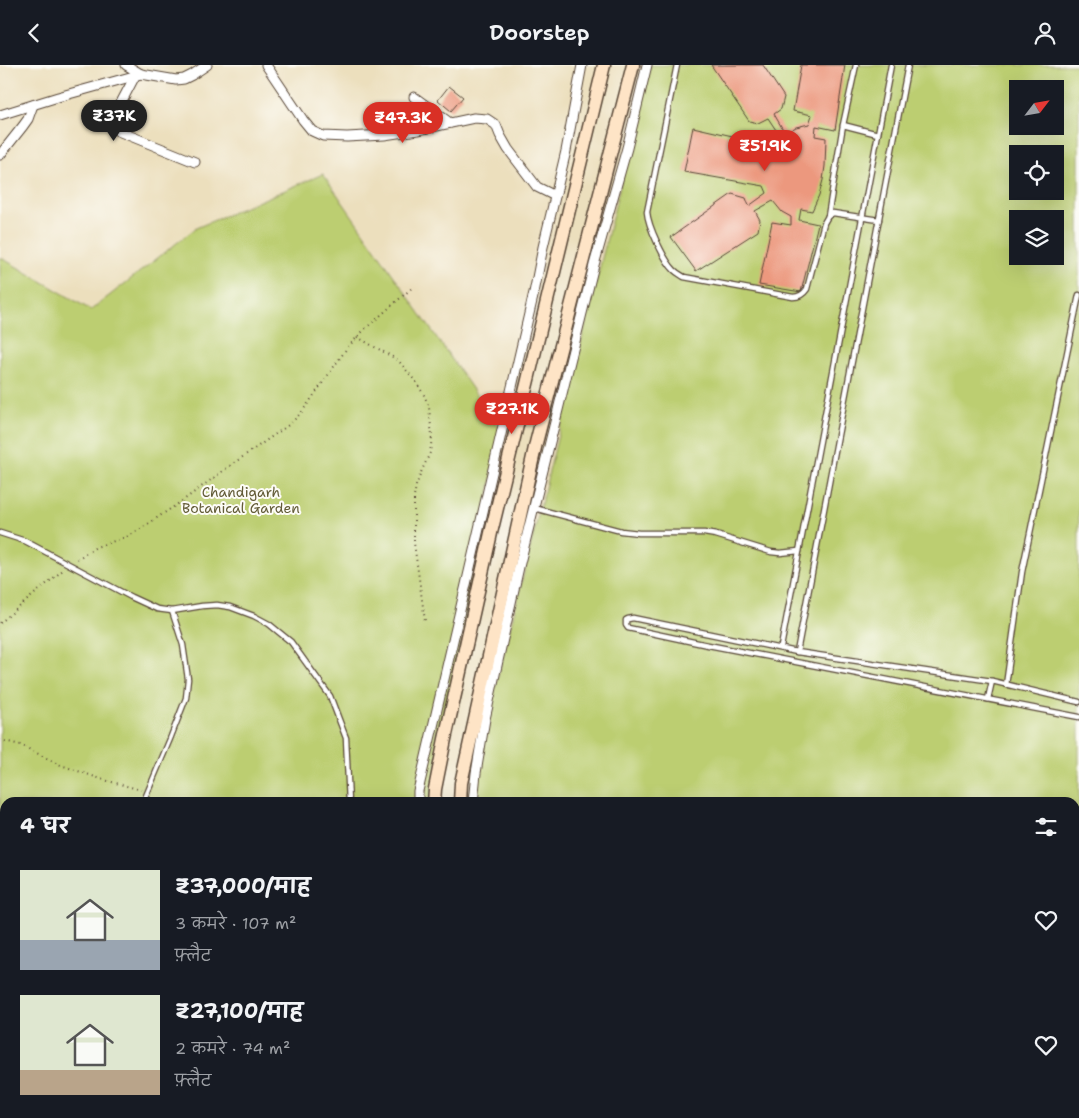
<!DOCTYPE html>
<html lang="hi">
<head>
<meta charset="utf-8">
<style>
  body { margin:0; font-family:"Shantell Sans","Playpen Sans Deva",sans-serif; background:#242831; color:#f1f3f6; height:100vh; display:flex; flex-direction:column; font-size:19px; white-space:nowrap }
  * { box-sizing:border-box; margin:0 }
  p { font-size:16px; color:#9ea1a6 }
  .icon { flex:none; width:28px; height:28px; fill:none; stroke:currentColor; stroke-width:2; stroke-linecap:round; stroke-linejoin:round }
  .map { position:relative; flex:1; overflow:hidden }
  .details { position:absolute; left:0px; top:732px; width:1080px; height:321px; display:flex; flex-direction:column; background:#171b24; border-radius:15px 15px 0 0; box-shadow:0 5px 20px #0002 }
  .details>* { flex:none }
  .needle { width:32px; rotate:59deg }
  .fabs { position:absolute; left:1009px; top:15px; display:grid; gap:10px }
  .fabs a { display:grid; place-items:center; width:55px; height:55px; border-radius:0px; background:#171b24; box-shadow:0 5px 20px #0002; font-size:25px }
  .price { position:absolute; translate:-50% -42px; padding:0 11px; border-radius:18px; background:#d93025; color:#fff; font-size:16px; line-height:32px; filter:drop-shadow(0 1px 2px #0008) }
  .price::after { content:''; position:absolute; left:50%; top:30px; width:15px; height:11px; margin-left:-8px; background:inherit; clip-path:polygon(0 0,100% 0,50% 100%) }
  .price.on { background:#222; color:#fff }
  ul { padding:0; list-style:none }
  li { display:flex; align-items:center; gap:15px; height:125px; padding:0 20px }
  li span { display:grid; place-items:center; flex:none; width:140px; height:100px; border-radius:0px; color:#555 }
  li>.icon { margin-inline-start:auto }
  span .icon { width:60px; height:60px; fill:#fffc; stroke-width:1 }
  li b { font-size:21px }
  h2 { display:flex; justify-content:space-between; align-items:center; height:60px; padding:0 20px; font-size:21px }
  header { display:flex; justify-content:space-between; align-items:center; height:65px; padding:0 20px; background:#171b24; font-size:22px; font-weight:600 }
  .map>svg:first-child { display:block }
  .green { fill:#bcce71; stroke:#7c7c48; fill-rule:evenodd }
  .building { fill:#ec987e }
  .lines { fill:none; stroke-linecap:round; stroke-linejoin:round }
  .service-casing { stroke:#564536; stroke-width:7 }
  .minor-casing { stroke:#564536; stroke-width:11 }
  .secondary-casing { stroke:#564536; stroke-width:15 }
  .path { stroke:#564536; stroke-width:2; stroke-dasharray:1 4; stroke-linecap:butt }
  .service { stroke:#fff; stroke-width:4.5 }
  .minor { stroke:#fff; stroke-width:9 }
  .secondary { stroke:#fee4c6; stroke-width:12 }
  .labels { text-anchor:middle; stroke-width:4; stroke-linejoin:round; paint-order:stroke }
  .park-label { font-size:14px; fill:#625b37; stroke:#fdfcf7 }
</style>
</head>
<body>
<header><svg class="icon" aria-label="back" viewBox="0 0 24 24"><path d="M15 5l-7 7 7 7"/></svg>Doorstep<svg class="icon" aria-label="person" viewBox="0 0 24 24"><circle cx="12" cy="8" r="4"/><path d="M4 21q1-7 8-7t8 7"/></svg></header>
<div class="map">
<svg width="1079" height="1053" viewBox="0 0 1079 1053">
  <rect width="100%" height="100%" fill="#fdfcf7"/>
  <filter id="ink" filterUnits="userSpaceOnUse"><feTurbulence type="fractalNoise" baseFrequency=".02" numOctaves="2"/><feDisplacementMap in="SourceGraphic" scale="10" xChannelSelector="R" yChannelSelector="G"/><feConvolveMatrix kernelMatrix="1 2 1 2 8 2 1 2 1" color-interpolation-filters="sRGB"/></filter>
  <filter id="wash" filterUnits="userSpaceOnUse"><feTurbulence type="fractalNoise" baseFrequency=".0096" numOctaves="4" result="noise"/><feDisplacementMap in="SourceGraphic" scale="20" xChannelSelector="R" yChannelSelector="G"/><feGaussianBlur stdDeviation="1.12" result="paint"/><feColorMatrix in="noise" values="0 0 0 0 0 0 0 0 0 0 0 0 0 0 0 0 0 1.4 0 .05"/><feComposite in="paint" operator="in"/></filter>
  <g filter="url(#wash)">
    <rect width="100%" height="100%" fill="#ecdfbd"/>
    <!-- green -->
    <g class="green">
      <path d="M650,0H1079V1053H430V1049H1075V738L467,737ZM1018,24H1055V61H1018ZM1018,89H1055V126H1018ZM1018,154H1055V191H1018Z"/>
      <polygon points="323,109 501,365 430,737 5,738 5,1049 399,1049 399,1053 0,1053 0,192 91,245 196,163"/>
    </g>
    <g id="blocks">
      <!-- building -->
      <g class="building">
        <polygon points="711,0 763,0 784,32 781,44 774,49 785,68 796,62 809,59 812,50 793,46 801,0 845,0 835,65 816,61 815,71 826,73 825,101 823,115 819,130 812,146 801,144 799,155 818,159 801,227 759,220 772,157 791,160 791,152 782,147 773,136 755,146 760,155 758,166 696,206 671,172 732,129 746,133 749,141 767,128 764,121 684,107 693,62 772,80 780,71 768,53 758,58 749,56"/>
        <polygon points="449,21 463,32 451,46 438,35"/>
      </g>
    </g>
  </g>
  <g filter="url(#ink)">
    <use href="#blocks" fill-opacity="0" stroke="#564536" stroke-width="1"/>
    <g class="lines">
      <!-- service casing -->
      <g class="service-casing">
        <g id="service">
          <path d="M677,0L647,147C648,161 664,195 674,205C677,208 681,210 684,212L793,232C799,232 803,230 807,224L824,158L828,151L843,60L856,0"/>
          <polyline points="843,60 878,69"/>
          <polyline points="828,151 833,148 879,155"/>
          <polyline points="534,443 621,466 639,468 704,468 716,470 771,487 780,488 799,486"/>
          <polyline points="0,468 25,476 131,532 157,544 172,546 202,541 217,540 230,542 254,551 269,559 291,577 330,631 346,673 349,738"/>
          <polyline points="781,582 891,0"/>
          <polyline points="797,587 908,0"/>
          <polyline points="1006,620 1022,507 1079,230"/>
          <polyline points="988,634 992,616"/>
          <polyline points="1079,637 992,616 797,587 633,553 628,554 626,555 626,560 628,563 703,579 1079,652"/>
          <polyline points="143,738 170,674 186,633 188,614 183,580 172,546"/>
          <polyline points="0,775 5,784"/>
          <polyline points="0,862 5,864"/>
          <polyline points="160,1049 163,1053"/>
          <polyline points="858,1049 879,1053"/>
          <polyline points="987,1049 1012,1053"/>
          <polyline points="8,1053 10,1049"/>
          <polyline points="321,1053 322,1049"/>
        </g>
      </g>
      <!-- minor casing -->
      <g class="minor-casing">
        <g id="minor">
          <polyline points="126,0 141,9"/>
          <polyline points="266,0 303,55 312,66 323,71 347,72 384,70 418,65 474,53 487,54 496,60 500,70 508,84 537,122 555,131"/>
          <polyline points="135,11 114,51 114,61 118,66 195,97"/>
          <polyline points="414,32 450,58"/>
          <polyline points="0,50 58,32 141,9 176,15 184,14 192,10 207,0"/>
          <polyline points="0,90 23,61 28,54 33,40"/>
          <polyline points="418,738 418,726 425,696 535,223 543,182 566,86 582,0"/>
          <polyline points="473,738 476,708 485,654 519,502 594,200 627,83 647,0"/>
          <polyline points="400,1053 401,1049"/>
        </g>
      </g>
      <!-- secondary casing -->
      <g class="secondary-casing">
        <g id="secondary">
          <polyline points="434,738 435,724 445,674 491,468 604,0"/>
          <polyline points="460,738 461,718 536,378 633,0"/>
          <polyline points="415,1053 415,1049"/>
          <polyline points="445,1053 445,1049"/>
        </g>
      </g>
      <!-- path -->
      <g class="path">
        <polyline points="357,272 398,295 416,317 424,330 429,342 432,372 430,388 422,405 416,421 414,432 414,478 425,556"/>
        <polyline points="77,494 96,482 129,471 145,461 185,434 231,400 290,359 301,348 312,333 347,283 365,264 413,222"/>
        <polyline points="0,558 63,505"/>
        <polyline points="0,675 21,680 58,699 101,714 141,725"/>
        <polyline points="209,1053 210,1049"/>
      </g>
      <!-- service -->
      <use href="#service" class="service"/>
      <!-- minor -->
      <use href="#minor" class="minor"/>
      <!-- secondary -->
      <use href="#secondary" class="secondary"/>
    </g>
  </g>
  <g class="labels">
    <!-- park labels -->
    <g class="park-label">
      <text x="241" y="432">Chandigarh<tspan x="241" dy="16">Botanical Garden</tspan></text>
    </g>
  </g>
</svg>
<div class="fabs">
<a><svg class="needle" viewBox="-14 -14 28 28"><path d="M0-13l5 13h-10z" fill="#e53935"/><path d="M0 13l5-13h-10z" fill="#9ea1a6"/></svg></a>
<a><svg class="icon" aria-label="locate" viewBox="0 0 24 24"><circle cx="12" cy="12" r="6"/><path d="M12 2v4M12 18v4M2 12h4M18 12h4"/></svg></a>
<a><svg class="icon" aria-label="layers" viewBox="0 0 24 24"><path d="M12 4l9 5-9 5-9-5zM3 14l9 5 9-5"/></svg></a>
</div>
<b class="price on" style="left:114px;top:77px">₹37K</b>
<b class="price" style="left:403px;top:79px">₹47.3K</b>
<b class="price" style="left:765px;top:107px">₹51.9K</b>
<b class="price" style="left:512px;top:370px">₹27.1K</b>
<section class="details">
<h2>4 घर<svg class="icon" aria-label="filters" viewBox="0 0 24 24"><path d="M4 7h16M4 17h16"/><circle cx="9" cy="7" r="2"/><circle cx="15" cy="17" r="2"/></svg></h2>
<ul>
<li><span style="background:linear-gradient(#dfe7d0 70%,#9aa5b1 0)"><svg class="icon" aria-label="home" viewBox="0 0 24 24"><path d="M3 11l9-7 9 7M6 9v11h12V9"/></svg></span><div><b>₹37,000/माह</b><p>3 कमरे · 107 m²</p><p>फ़्लैट</p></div><svg class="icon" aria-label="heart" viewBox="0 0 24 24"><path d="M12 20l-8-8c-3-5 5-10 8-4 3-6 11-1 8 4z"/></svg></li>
<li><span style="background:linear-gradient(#dfe7d0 75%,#b9a48a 0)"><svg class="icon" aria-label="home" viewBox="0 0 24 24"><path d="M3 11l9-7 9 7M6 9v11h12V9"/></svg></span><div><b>₹27,100/माह</b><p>2 कमरे · 74 m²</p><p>फ़्लैट</p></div><svg class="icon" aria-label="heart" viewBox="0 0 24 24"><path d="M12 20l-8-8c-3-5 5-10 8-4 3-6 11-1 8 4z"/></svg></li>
</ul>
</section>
</div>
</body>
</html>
